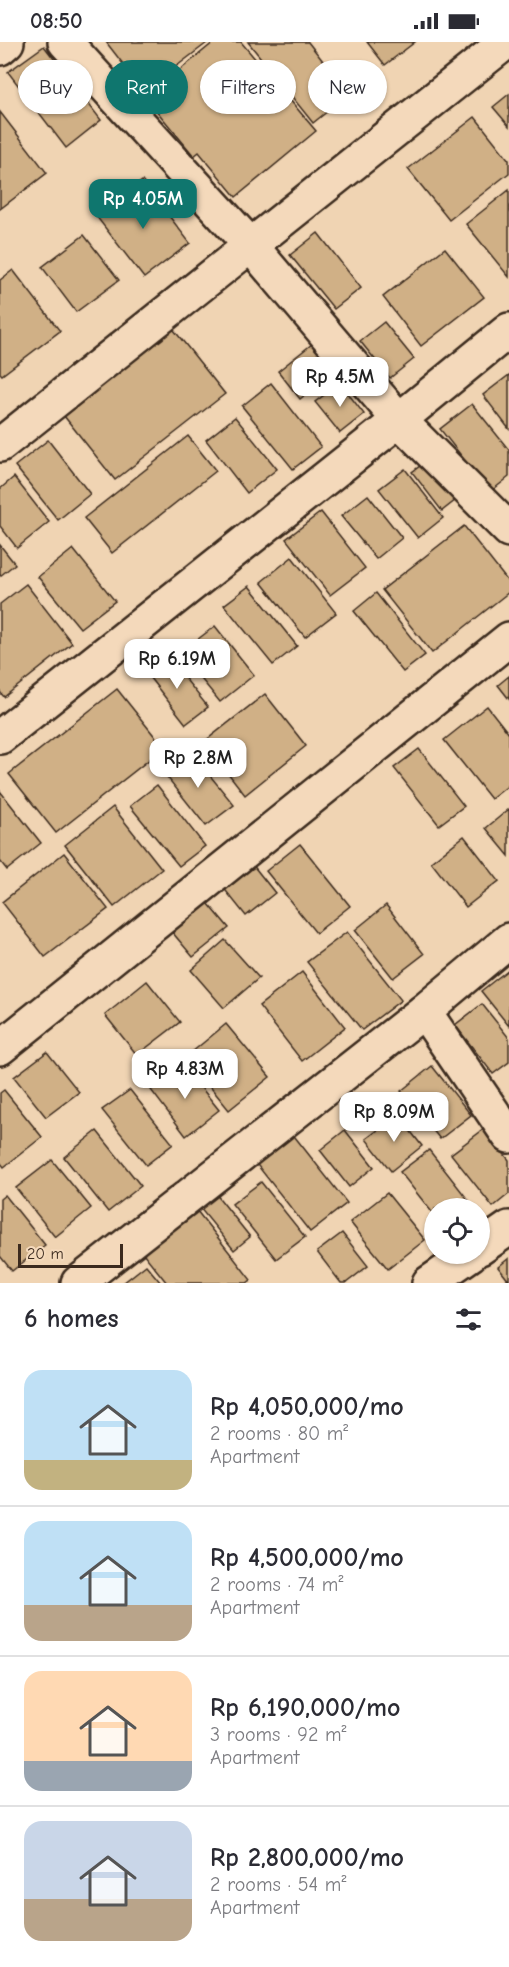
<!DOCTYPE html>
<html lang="en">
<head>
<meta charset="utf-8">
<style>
  body { margin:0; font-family:"Comic Neue",sans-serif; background:#f2f2f3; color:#2b2b33; height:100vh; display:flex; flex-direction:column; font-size:22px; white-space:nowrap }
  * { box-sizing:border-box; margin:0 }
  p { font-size:20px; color:#7c7c81 }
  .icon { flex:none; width:33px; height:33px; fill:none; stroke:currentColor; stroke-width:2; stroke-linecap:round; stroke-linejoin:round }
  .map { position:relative; height:1241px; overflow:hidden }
  .side { display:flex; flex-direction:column; background:#fff; flex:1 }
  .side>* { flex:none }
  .top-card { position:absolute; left:18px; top:18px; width:474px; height:54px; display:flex; gap:12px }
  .fabs { position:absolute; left:424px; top:1156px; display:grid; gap:12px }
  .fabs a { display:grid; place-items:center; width:66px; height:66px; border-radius:50%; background:#fff; box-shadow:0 2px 4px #0004; font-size:30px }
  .scale { position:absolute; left:18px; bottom:15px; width:105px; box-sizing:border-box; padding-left:6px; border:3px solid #3b2a1e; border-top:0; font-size:16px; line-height:21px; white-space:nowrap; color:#3b2a1e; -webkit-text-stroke:4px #f4d9bb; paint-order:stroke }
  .price { position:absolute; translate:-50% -51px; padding:0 14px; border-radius:12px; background:#fff; color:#222; font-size:20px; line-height:39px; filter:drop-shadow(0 2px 3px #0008) }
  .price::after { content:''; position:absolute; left:50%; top:36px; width:18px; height:14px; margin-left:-9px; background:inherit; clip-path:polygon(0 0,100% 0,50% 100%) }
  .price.current { background:#0f766e; color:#fff }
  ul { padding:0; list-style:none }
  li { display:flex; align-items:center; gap:18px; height:150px; padding:0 24px }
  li+li { border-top:2px solid #e1e1e2 }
  li span { display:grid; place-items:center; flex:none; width:168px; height:120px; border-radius:18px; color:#555 }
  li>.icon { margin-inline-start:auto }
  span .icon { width:72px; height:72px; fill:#fffc; stroke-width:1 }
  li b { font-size:26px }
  h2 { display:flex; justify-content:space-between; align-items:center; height:72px; padding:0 24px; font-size:26px }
  .chip { padding:0 21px; border-radius:27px; background:#fff; box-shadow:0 2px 4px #0004; font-size:21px; line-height:54px }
  .chip.current { background:#0f766e; color:#fff }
  .status { display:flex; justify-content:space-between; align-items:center; height:42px; padding:0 30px; background:#fff; direction:ltr }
  .status svg { height:16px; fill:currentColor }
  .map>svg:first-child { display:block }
  .building { fill:#d0b086; stroke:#3b2a1e; stroke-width:1.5 }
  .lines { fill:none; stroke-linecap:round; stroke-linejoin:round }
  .minor-casing { stroke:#3b2a1e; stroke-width:38 }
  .minor { stroke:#f4d9bb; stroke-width:33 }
</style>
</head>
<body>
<div class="status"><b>08:50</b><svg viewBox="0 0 49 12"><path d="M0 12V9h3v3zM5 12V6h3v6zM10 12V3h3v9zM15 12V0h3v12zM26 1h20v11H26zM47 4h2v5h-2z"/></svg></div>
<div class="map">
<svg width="509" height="1241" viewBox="0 0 509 1241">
  <rect width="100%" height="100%" fill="#f0d4b3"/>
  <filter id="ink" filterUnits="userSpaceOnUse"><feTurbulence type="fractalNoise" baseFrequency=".0167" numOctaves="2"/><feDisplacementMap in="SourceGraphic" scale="12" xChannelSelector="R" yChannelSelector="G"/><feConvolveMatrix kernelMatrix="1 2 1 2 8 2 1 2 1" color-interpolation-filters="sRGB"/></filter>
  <g filter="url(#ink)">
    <!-- building -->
    <g class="building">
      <polygon points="106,0 207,0 207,1 144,49"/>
      <polygon points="214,0 241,0 316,89 236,155 199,110 194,114 146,56"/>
      <polygon points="248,0 308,0 349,52 313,81"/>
      <polygon points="367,0 415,0 385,23"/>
      <polygon points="44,4 101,78 66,106 8,30"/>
      <polygon points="509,52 509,84 493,65"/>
      <polygon points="0,70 47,131 0,167"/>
      <polygon points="475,75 509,118 509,131 449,178 408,127"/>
      <polygon points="142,139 190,201 144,236 96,174"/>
      <polygon points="509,148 509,235 466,182"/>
      <polygon points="318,191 361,246 334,267 290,213"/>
      <polygon points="84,193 119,238 76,270 42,225"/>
      <polygon points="445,206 484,255 421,304 383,255"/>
      <polygon points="13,228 60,289 2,333 0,331 0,238"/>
      <polygon points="384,280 414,317 390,336 360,299"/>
      <polygon points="170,283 225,352 115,438 60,369"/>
      <polygon points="312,302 334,330 300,357 278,329"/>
      <polygon points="509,333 509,387 483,353"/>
      <polygon points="271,341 321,405 293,427 242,364"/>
      <polygon points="340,341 364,372 340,391 315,360"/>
      <polygon points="472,362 509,408 509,435 490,450 440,387"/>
      <polygon points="235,375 277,427 247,451 206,398"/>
      <polygon points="188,394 216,429 112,511 84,476"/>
      <polygon points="48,398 90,452 58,478 15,424"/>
      <polygon points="432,415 461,454 442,469 412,430"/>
      <polygon points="405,427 443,476 418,496 379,447"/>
      <polygon points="14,435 49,480 17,506 0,484 0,447"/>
      <polygon points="368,453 402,496 376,517 341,474"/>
      <polygon points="321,470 365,526 330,553 286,497"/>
      <polygon points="464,484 509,541 509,550 432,611 382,548"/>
      <polygon points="0,503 15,522 0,534"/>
      <polygon points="73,507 115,559 80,586 38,535"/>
      <polygon points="292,515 336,571 305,595 261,540"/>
      <polygon points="26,542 72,601 4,655 0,650 0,562"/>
      <polygon points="249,544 297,604 273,623 224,563"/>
      <polygon points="376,551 425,613 403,630 354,569"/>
      <polygon points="215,584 254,633 220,660 180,611"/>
      <polygon points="167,614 208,665 186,682 146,631"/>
      <polygon points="509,634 509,657 498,643"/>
      <polygon points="117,647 164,706 56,791 9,732"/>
      <polygon points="265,652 306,704 245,753 204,700"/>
      <polygon points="487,664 509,692 509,743 491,757 444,698"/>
      <polygon points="419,707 464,764 439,783 394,726"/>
      <polygon points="190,709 234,763 206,784 163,730"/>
      <polygon points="157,743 205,804 179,824 130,764"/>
      <polygon points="0,749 41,801 7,828 0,819"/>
      <polygon points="113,765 162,827 114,865 65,803"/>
      <polygon points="509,767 509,814 486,786"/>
      <polygon points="464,794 499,839 466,865 431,820"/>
      <polygon points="300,802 350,864 316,891 266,829"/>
      <polygon points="64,811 108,867 45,915 2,860"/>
      <polygon points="252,822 275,851 246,874 222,844"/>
      <polygon points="208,861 229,886 193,915 172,890"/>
      <polygon points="386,863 424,912 393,936 355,888"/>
      <polygon points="347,890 401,958 362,988 307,920"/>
      <polygon points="225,898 259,936 224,966 191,928"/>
      <polygon points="509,927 509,984 481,949"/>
      <polygon points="302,930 345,985 302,1019 259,964"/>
      <polygon points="147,939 180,980 137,1013 105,973"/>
      <polygon points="482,962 509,996 509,1020 493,1032 455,983"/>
      <polygon points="226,982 270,1035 229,1068 186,1015"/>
      <polygon points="47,1010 79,1050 46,1075 14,1035"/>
      <polygon points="183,1023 219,1068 186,1094 151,1048"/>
      <polygon points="432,1024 471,1073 440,1097 401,1049"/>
      <polygon points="4,1048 42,1095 4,1125 0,1120 0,1051"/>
      <polygon points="130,1048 173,1102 146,1123 102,1068"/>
      <polygon points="398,1073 422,1104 391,1129 366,1097"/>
      <polygon points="484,1087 509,1118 509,1152 493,1165 451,1112"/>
      <polygon points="345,1088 374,1125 349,1145 320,1108"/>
      <polygon points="97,1089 141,1144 108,1170 64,1115"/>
      <polygon points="291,1090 347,1161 310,1190 254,1119"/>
      <polygon points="429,1108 473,1164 469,1167 435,1167 435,1174 400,1130"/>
      <polygon points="52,1118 91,1166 55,1195 16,1146"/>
      <polygon points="261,1140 305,1195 276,1217 232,1162"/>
      <polygon points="212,1147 250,1195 234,1208 195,1160"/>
      <polygon points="387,1151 425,1198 388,1227 350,1180"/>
      <polygon points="5,1153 45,1203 12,1229 0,1214 0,1157"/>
      <polygon points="197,1169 251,1238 247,1241 167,1241 143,1211"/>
      <polygon points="342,1191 368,1224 346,1241 341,1241 317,1210"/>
      <polygon points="509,1216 509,1239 498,1225"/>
      <polygon points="146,1223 161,1241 123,1241"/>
    </g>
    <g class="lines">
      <!-- minor casing -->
      <g class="minor-casing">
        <g id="minor">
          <polyline points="65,0 251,204 399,378 509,488"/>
          <polyline points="0,6 7,0"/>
          <polyline points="0,403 506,0"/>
          <polyline points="0,695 399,378 509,288"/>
          <polyline points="424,969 509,1094"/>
          <polyline points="0,1006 509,597"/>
          <polyline points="480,1206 509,1186"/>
          <polyline points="78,1241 424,969 509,898"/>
          <polyline points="429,1241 471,1212"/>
        </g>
      </g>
      <!-- minor -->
      <use href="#minor" class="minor"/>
    </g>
  </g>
</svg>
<div class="fabs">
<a><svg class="icon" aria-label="locate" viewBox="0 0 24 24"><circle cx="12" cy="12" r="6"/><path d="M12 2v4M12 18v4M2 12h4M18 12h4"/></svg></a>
</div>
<div class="scale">20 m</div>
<b class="price current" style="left:143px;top:188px">Rp 4.05M</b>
<b class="price" style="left:340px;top:366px">Rp 4.5M</b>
<b class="price" style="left:177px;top:648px">Rp 6.19M</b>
<b class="price" style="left:198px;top:747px">Rp 2.8M</b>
<b class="price" style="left:185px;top:1058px">Rp 4.83M</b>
<b class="price" style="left:394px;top:1101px">Rp 8.09M</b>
<div class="top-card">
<a class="chip">Buy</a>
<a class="chip current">Rent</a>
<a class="chip">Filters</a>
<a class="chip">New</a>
</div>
</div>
<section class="side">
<h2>6 homes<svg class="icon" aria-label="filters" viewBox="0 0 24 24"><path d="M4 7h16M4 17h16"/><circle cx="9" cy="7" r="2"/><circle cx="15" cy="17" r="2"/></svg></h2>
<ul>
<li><span style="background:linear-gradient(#bfe0f5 75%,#c2b280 0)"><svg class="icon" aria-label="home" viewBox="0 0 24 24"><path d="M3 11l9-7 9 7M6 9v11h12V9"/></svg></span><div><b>Rp 4,050,000/mo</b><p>2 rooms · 80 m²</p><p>Apartment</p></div></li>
<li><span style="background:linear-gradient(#bfe0f5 70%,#b9a48a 0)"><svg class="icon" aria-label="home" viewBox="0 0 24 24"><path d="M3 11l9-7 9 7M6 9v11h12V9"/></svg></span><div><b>Rp 4,500,000/mo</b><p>2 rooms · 74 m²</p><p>Apartment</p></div></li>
<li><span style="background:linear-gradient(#ffd9b3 75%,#9aa5b1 0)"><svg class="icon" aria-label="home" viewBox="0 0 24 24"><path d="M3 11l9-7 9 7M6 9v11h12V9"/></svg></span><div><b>Rp 6,190,000/mo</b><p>3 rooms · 92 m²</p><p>Apartment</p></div></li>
<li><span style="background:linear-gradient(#c9d6e8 65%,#b9a48a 0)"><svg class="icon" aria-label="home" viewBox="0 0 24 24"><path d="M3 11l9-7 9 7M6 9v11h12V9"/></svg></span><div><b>Rp 2,800,000/mo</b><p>2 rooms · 54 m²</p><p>Apartment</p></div></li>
</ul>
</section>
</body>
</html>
